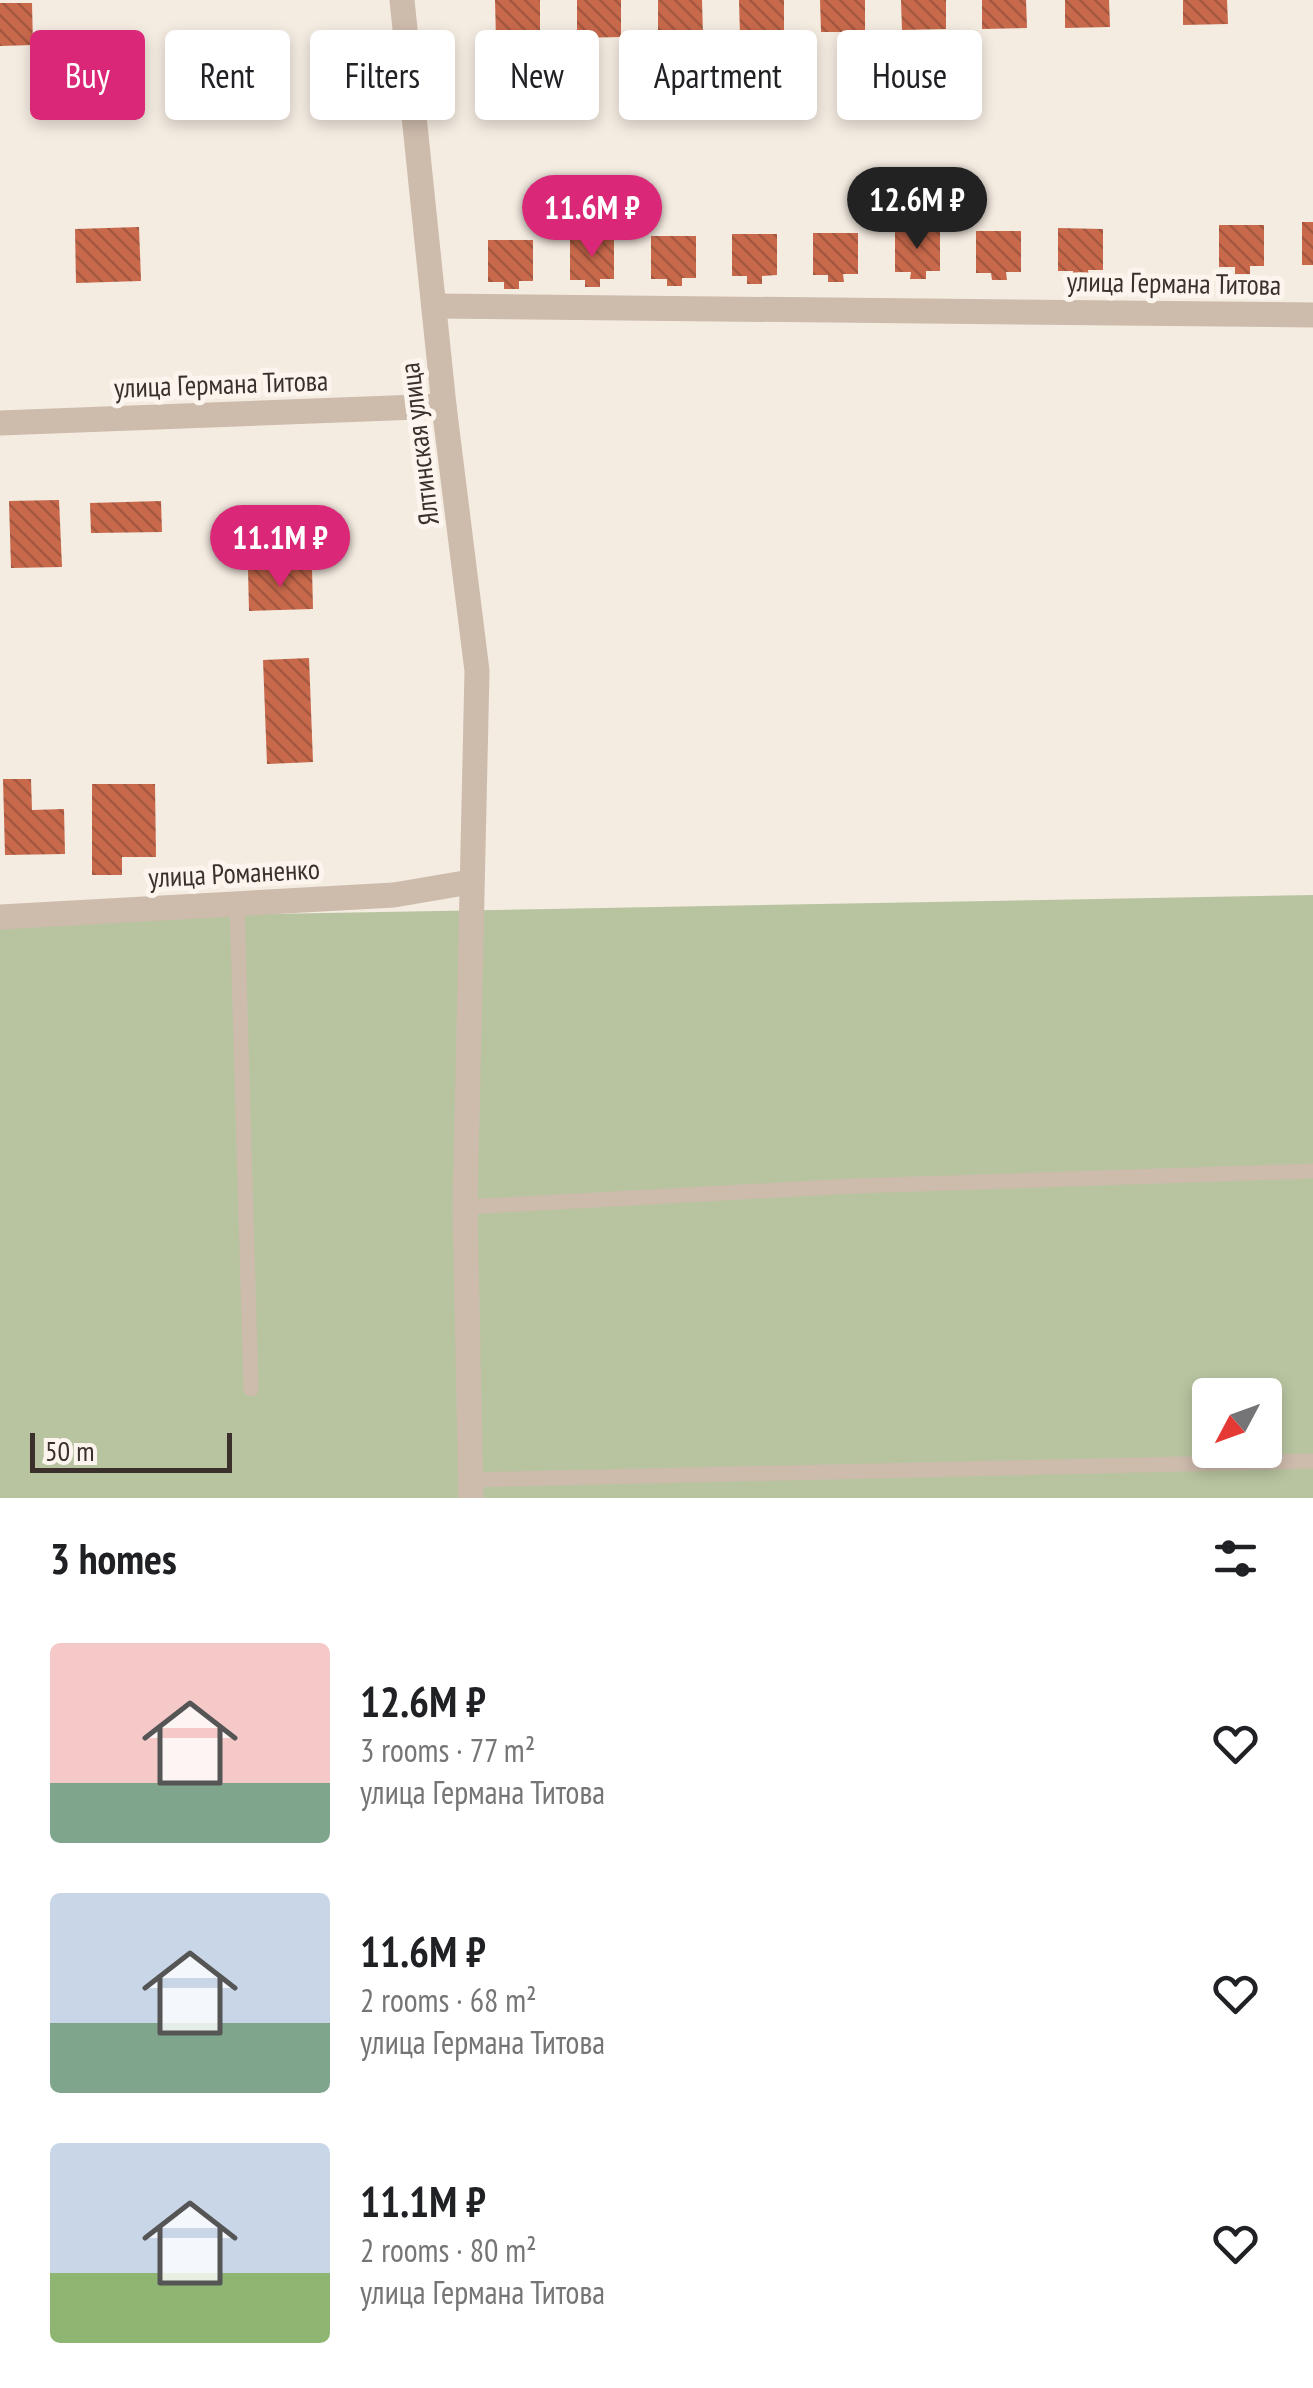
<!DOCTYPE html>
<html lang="en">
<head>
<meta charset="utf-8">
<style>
  body { margin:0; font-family:"PT Sans Narrow",sans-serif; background:#f2f2f2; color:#202124; height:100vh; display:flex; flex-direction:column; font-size:38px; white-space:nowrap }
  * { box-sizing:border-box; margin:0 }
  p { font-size:32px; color:#757577 }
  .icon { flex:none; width:55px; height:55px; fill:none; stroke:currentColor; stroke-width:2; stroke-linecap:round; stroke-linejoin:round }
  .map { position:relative; height:1498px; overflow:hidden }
  .details { display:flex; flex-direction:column; background:#fff; flex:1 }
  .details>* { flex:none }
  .top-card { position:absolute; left:30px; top:30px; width:1255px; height:90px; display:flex; gap:20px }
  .needle { width:65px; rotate:229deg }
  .tools { position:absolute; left:1192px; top:1378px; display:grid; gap:20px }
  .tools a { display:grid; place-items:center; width:90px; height:90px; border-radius:10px; background:#fff; box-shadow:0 5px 15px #0003; font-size:50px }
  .scale { position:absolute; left:30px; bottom:25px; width:202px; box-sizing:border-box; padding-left:10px; border:5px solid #3b302b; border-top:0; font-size:28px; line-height:35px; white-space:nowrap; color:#3b302b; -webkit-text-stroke:8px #fbf5ee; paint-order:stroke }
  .price { position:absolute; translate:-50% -85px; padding:0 22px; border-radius:35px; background:#db2777; color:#fff; font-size:32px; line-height:65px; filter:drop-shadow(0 2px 5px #0008) }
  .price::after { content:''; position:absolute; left:50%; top:60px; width:30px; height:22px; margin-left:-15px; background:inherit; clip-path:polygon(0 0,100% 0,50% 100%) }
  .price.selected { background:#222; color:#fff }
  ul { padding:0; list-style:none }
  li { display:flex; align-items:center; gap:30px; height:250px; padding:0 50px }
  li span { display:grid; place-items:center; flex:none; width:280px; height:200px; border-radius:10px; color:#555 }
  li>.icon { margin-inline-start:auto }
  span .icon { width:120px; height:120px; fill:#fffc; stroke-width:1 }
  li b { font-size:42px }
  h2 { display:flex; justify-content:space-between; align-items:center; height:120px; padding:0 50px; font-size:42px }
  .chip { padding:0 35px; border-radius:10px; background:#fff; box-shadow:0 5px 15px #0003; font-size:35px; line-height:90px }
  .chip.selected { background:#db2777; color:#fff }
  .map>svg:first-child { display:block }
  .green { fill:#b8c4a0; fill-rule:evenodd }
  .building { fill:url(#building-back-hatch) }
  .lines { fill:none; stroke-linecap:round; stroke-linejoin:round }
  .service { stroke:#cdbbac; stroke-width:15 }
  .minor { stroke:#cdbbac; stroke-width:25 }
  .labels { text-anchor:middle; stroke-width:10; stroke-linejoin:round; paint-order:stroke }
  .street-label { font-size:28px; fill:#3b302b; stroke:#fbf5ee }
</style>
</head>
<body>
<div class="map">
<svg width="1313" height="1498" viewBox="0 0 1313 1498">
  <defs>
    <pattern id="building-back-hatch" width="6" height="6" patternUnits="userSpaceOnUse" patternTransform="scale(2.5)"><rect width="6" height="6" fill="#c8694b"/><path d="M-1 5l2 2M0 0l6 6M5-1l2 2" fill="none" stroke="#a4573f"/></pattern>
  </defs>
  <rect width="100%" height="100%" fill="#f4ebe1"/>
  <!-- green -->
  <path class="green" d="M1313,895V1498H0V919ZM1210,1395H1265V1450H1210Z"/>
  <!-- building -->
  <g class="building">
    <polygon points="495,0 540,0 540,39 496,39"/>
    <polygon points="577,0 621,0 621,37 577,38"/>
    <polygon points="658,0 702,0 703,35 658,36"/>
    <polygon points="739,0 784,0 784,34 740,35"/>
    <polygon points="820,0 865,0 865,32 821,32"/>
    <polygon points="901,0 946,0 946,29 902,30"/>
    <polygon points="982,0 1026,0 1027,28 982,29"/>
    <polygon points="1065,0 1109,0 1110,27 1065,28"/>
    <polygon points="1183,0 1227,0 1228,24 1183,25"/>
    <polygon points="0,3 32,3 33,45 0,46"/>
    <rect x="1302" y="222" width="11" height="43"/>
    <polygon points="1219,225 1264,225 1264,266 1250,266 1250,274 1235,274 1235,267 1219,267"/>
    <polygon points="139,227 141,281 76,283 75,229"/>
    <polygon points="1058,228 1103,229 1103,270 1088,270 1089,278 1074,278 1073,271 1058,271"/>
    <polygon points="895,229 940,229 940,271 926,271 926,279 910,279 911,272 895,272"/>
    <polygon points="976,231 1021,231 1021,272 1006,272 1007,280 992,280 991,273 976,273"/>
    <polygon points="813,233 858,233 858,274 843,274 844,282 828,282 828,275 813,275"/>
    <polygon points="732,234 777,234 777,275 762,276 762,284 747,284 747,276 732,276"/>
    <polygon points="651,236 696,236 696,278 682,278 682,286 667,286 667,279 651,279"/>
    <polygon points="570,237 614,238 614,279 600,279 600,287 585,287 585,280 570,280"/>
    <polygon points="488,240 533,240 533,281 519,281 519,289 504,289 504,282 488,282"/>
    <polygon points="59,500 62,567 11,568 9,501"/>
    <polygon points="161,501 162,532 91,533 90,503"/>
    <polygon points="312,568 313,609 249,611 248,570"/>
    <polygon points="309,658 313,762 267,764 263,660"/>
    <polygon points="3,779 31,779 32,810 64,809 65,854 5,855"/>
    <polygon points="92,784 155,784 156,857 122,857 122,875 92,875"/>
  </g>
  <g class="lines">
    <!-- service -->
    <g class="service">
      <polyline points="237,903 251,1389"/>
      <polyline points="465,1207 854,1186 1313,1171"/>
      <polyline points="469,1480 1313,1461"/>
    </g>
    <!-- minor -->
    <g class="minor">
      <polyline points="402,0 444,406 477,671 465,1207 471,1498"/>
      <polyline points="434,306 1313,315"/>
      <polyline points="0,423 444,406"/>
      <polyline points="0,917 394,895 470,882"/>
    </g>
  </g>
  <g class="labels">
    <!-- street labels -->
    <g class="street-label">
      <text transform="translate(1174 283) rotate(1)" y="10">улица Германа Титова</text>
      <text transform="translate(221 384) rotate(-2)" y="10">улица Германа Титова</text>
      <text transform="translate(419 444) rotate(-97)" y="10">Ялтинская улица</text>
      <text transform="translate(234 873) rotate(-3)" y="10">улица Романенко</text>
    </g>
  </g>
</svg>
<div class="tools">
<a><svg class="needle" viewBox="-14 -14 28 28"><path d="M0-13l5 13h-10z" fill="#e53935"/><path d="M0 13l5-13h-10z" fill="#757577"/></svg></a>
</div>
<div class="scale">50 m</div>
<b class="price selected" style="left:917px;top:252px">12.6M ₽</b>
<b class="price" style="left:592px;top:260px">11.6M ₽</b>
<b class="price" style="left:280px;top:590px">11.1M ₽</b>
<div class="top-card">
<a class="chip selected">Buy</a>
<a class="chip">Rent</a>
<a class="chip">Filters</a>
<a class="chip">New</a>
<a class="chip">Apartment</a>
<a class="chip">House</a>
</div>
</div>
<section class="details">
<h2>3 homes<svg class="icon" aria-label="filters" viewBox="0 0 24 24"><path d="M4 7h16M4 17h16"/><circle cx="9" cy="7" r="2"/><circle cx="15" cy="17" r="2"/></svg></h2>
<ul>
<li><span style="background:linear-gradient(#f6c9c9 70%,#7fa58c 0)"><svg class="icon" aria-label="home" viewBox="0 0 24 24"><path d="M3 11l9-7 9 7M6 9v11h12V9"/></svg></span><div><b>12.6M ₽</b><p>3 rooms · 77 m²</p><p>улица Германа Титова</p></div><svg class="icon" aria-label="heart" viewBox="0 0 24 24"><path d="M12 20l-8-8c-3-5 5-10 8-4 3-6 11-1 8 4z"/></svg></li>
<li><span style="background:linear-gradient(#c9d6e8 65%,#7fa58c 0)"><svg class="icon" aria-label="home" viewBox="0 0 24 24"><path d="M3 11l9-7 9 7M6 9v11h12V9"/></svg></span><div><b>11.6M ₽</b><p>2 rooms · 68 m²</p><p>улица Германа Титова</p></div><svg class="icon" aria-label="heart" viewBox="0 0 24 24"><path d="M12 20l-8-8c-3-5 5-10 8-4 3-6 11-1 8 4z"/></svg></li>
<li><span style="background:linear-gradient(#c9d6e8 65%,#8fb573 0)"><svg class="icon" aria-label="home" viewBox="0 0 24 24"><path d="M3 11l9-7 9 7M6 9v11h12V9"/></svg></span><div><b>11.1M ₽</b><p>2 rooms · 80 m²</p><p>улица Германа Титова</p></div><svg class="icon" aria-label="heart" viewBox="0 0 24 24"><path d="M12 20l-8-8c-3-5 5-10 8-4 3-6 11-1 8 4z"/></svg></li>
</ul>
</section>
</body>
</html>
